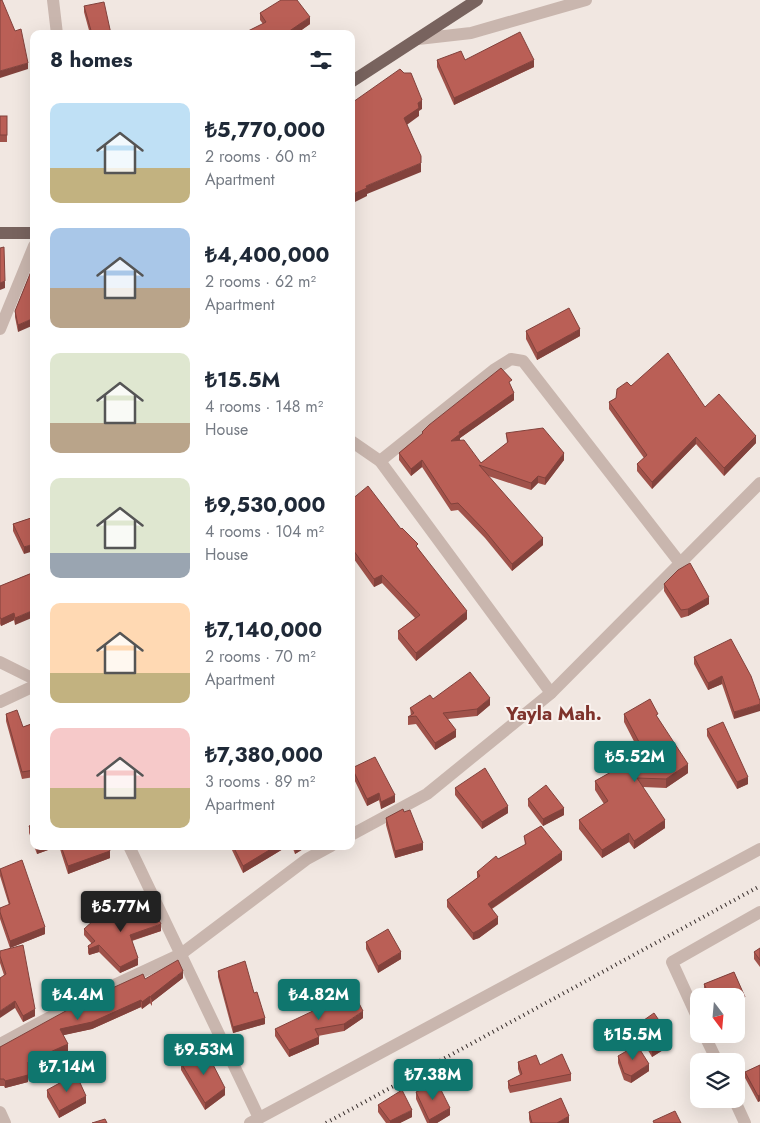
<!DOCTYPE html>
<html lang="en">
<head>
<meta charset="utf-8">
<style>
  body { margin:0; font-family:Jost,sans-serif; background:#f6f6f7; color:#1f2937; height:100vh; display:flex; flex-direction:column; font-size:19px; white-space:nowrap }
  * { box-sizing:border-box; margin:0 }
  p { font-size:16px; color:#747a83 }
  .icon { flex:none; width:28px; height:28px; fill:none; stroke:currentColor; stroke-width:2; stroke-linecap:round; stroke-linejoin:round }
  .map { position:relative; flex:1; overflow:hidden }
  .side { position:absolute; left:30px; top:30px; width:325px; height:820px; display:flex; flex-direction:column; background:#fff; border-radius:10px; box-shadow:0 5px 20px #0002 }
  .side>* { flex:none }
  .needle { width:32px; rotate:164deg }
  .tools { position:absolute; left:690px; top:988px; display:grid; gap:10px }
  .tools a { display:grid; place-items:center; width:55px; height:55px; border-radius:10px; background:#fff; box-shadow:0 5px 20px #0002; font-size:25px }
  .price { position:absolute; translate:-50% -42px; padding:0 11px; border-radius:5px; background:#0f766e; color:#fff; font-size:16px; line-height:32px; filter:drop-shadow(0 1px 2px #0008) }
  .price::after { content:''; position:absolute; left:50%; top:30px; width:15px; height:11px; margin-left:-8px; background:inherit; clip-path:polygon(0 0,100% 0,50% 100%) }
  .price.on { background:#222; color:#fff }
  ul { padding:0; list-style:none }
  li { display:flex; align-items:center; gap:15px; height:125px; padding:0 20px }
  li span { display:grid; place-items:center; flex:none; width:140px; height:100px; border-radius:10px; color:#555 }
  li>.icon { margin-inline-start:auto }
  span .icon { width:60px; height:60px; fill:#fffc; stroke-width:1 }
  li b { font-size:21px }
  h2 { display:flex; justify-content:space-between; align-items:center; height:60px; padding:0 20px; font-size:21px }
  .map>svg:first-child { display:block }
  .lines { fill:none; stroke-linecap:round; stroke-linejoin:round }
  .minor { stroke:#c9b6ae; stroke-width:12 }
  .major { stroke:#78635e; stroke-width:12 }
  .rail { stroke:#382e2c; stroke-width:4; stroke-dasharray:1 4; stroke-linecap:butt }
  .wall { fill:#a0524a }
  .shaded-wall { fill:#82423c }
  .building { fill:#ba5f56; stroke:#82423c }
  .labels { text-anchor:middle; stroke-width:4; stroke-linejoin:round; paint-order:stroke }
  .district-label { font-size:19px; font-weight:bold; fill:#7f332c; stroke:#f9f2ee }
</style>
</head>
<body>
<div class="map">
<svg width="760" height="1123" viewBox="0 0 760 1123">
  <rect width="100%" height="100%" fill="#f1e7e1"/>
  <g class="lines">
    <!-- minor -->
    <g class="minor">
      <polyline points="53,0 57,34"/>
      <polyline points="418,39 471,33 586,0"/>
      <polyline points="0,329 34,246"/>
      <polyline points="351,441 380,461 551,693"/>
      <polyline points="380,461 495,369 511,359 523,361 680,563"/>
      <polyline points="0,662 34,679"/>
      <polyline points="0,702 34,686"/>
      <polyline points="351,835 427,794 551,693 760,483"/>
      <polyline points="129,846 259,1118"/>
      <polyline points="699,1021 672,962 760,912"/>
      <polyline points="704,1034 717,1061"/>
      <polyline points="0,1044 80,1001 181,954 307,859 331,846"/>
      <polyline points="734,1099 745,1123"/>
      <polyline points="0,1112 5,1123"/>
      <polyline points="250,1123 760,849"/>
    </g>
    <!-- major -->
    <g class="major">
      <polyline points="351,82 477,0"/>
      <polyline points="0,233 34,233"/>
    </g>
    <!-- rail -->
    <polyline class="rail" points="326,1123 760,886"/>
  </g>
  <!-- wall -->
  <g class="wall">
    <polygon points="84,6 111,34 90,34 84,12"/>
    <polygon points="260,13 310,24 296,34 242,34 263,24 260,20"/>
    <polygon points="437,60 465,60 534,67 454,105 437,67"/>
    <rect x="0" y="116" width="7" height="26"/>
    <polygon points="34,264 18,332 15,317 15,311"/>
    <polygon points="526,331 580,336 537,360 526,339"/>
    <polygon points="631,386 705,407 756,443 724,476 696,444 652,489 637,471 637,464 644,458 609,409 609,402 616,398"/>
    <polygon points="511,387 514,400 460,438 460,440 481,463 507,443 506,433 564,460 545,485 538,483 531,490 488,476 543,545 512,571 485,538 458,510 451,511 422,467 411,476 399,460 399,453 422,434 422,432"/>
    <polygon points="351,500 401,529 418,548 467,619 416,661 398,639 398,631 415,618 382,583 374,587 351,555"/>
    <polygon points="34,517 24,554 13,531 13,524"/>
    <polygon points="32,573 15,625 14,620 1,626 0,624 0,586"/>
    <polygon points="664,584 709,604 688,616 681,618 664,591"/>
    <polygon points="694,657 751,676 734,719 722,684 708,690 694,664"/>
    <polygon points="433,699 490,705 477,716 448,719 456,737 435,750 416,724 408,725 408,717 411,716 410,708"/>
    <polygon points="6,714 23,727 34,723 34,777 22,779 6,721"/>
    <polygon points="624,714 658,718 688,773 666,788 643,787 665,828 634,849 629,842 602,858 579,829 579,820 604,804 595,790 595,781 641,755 624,722"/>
    <polygon points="707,729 748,784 737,789 707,736"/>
    <polygon points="352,768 395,802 381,809 379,800 367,806 352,775"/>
    <polygon points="455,788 508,813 482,829 455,795"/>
    <polygon points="528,799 564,815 543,826 528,806"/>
    <polygon points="386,818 423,850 395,858 386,825"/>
    <polygon points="34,824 34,845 29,833 29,826"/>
    <polygon points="524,836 562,860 492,909 498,924 479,938 473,940 447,907 447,900 477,878 477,872 498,859 525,845"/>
    <polygon points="34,846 59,846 37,854"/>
    <polygon points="59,846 108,846 110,858 68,874"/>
    <polygon points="230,846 288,846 243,873"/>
    <polygon points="292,846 308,846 295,854"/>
    <polygon points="0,869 45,934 10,948 0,919 0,908 9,905 0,876"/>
    <polygon points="119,922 161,931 132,941 138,965 120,973 99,952 89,955 88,953 88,946 92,944 84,935 84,929"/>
    <polygon points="366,942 401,959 378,973 366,949"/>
    <polygon points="760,948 760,967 754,959 754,952"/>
    <polygon points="0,951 35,1016 23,1022 15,1008 0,963"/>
    <polygon points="218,971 254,993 265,1024 233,1033 218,977"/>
    <polygon points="734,972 745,997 745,1004 736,1008 736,996 707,996 704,991 704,984"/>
    <polygon points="183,978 152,1002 152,1006 150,1003 142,1009 141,1007 92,1029 63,1035 68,1051 28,1069 28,1082 5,1088 4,1086 0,1086 0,1047 145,979"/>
    <polygon points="363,1018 344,1031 318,1036 319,1044 289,1057 275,1036 275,1029"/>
    <polygon points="637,1025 671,1045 652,1057 637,1032"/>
    <polygon points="618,1056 649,1071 631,1083 624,1080 618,1063"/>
    <polygon points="518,1062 540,1065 571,1074 571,1081 510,1093 508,1088 508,1081 520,1075 518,1069"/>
    <polygon points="181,1063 225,1095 205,1110 181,1070"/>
    <polygon points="760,1065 760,1101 758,1102 745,1078 745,1072"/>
    <polygon points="47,1090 86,1103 59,1118 47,1097"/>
    <polygon points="416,1092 450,1115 437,1123 427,1123 416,1099"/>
    <polygon points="378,1105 412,1117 400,1123 386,1123 378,1112"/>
    <polygon points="529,1112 569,1123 530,1123 529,1119"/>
  </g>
  <!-- shaded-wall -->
  <g class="shaded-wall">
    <polygon points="310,17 310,24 296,34 285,34"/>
    <polygon points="534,60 534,67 454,105 454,98"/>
    <polygon points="28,63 28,69 0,78 0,71"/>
    <polygon points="422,100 422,109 419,111 419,116 404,127 404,118 418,103"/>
    <polygon points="421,163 421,172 367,194 367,196 351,204 351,195 366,186"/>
    <polygon points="5,281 5,288 0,290 0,283"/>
    <polygon points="34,318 34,325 18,332 18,325"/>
    <polygon points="580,329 580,336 537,360 537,353"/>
    <polygon points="514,393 514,400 460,438 460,442 451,441 459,432"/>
    <polygon points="756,436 756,443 724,476 724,468"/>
    <polygon points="696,437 696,444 652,489 652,482"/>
    <polygon points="564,453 564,460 545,485 545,478"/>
    <polygon points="422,460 422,467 411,476 411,469"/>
    <polygon points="538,476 538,483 531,490 531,483"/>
    <polygon points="543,538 543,545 512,571 512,564"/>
    <polygon points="34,544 34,551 24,554 24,547"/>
    <polygon points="382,575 382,583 374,587 374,579"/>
    <polygon points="709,597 709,604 688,616 688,609"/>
    <polygon points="34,610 34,617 15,625 15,618"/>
    <polygon points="467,611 467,619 416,661 416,653"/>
    <polygon points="14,613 14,620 1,626 1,619"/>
    <polygon points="722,676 722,684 708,690 708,683"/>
    <polygon points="490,698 490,705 477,716 477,709"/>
    <polygon points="760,704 760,711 734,719 734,712"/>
    <polygon points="456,730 456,737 435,750 435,743"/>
    <polygon points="688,764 688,773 666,788 666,779"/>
    <polygon points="748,777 748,784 737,789 737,782"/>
    <polygon points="379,793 379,800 367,806 367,799"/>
    <polygon points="395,795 395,802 381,809 381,802"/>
    <polygon points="508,806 508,813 482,829 482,822"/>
    <polygon points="564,808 564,815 543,826 543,819"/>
    <polygon points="665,820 665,828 634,849 634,841"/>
    <polygon points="629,833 629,842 602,858 602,850"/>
    <polygon points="423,843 423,850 395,858 395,851"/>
    <polygon points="39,846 59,846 37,854 37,847"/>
    <polygon points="276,846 288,846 243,873 243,866"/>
    <polygon points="296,846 308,846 295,854"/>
    <polygon points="110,851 110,858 68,874 68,866"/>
    <polygon points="562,852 562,860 488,911 488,904"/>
    <polygon points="498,917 498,924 479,938 473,940 473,933"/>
    <polygon points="161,924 161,931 130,941 130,935"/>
    <polygon points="45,927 45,934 10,948 10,941"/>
    <polygon points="99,945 99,952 89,955 89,949"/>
    <polygon points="401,952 401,959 378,973 378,966"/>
    <polygon points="138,958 138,965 120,973 120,967"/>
    <polygon points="183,971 183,978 152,1002 151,996"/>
    <polygon points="150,996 150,1003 142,1009 142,1002"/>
    <polygon points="745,997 745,1004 736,1008 736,1001"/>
    <polygon points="141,1000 141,1007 92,1029 60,1036 60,1029"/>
    <polygon points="15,1001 15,1008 0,1018 0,1011"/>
    <polygon points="35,1009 35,1016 23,1022 23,1016"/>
    <polygon points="363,1011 363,1018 344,1031 344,1024"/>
    <polygon points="265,1018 265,1024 233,1033 233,1027"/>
    <polygon points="319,1037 319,1044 289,1057 289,1050"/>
    <polygon points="671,1038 671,1045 652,1057 652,1050"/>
    <polygon points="68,1044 68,1051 28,1069 28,1062"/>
    <polygon points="649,1064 649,1071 631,1083 631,1076"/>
    <polygon points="28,1075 28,1082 5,1088 5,1081"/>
    <polygon points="225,1088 225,1095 205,1110 205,1103"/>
    <polygon points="760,1095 760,1101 758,1102 758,1096"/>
    <polygon points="86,1096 86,1103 59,1118 59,1111"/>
    <polygon points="450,1108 450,1115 437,1123 429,1123 429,1120"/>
    <polygon points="412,1110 412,1117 400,1123 390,1123 390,1121"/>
    <polygon points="569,1116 569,1123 557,1123"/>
  </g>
  <!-- building -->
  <g class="building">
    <polygon points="0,0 2,0 15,31 21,29 28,63 0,71"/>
    <polygon points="281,0 297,0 310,17 285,34 242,34 266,22 260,13"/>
    <polygon points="104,2 111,34 92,34 84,6"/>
    <polygon points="520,32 534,60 454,98 437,60 461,51 465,60"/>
    <polygon points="400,69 404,73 411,73 422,100 418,103 419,108 404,118 421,156 421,163 366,186 367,188 351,195 351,101 353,102"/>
    <rect x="0" y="116" width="7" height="19"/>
    <polygon points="4,247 5,281 0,283 0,248"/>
    <polygon points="34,264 34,318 18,325 15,311"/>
    <polygon points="569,308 580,329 537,353 526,331"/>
    <polygon points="668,353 705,407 719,394 756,436 724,468 696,437 652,482 637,464 647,455 609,402 616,398 617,389 627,382 631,386"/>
    <polygon points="501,368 512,380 509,382 514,393 459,432 460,434 451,441 464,440 481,463 508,442 506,433 543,428 564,453 545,478 538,476 531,483 479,465 543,538 512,564 485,531 458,503 451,504 422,460 411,469 399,453 423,433 422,432 429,425"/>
    <polygon points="368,486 401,529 402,528 418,544 416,546 467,611 416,653 398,631 420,615 382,575 374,579 351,547 351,500"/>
    <polygon points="34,517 34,544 24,547 13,524"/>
    <polygon points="690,563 709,597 688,609 681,610 664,584 678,570"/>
    <polygon points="32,573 34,579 34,610 15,618 14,613 1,619 0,617 0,586"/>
    <polygon points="731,639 751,676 760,701 760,704 734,712 722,676 708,683 694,657"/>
    <polygon points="470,672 490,698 477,709 443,713 456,730 435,743 416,716 408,717 414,713 410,708 430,695 433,699"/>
    <polygon points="650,699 658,714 656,715 688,764 666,779 637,778 665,820 634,841 629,833 602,850 579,820 608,801 595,781 645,753 624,714"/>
    <polygon points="17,710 23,727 34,723 34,748 31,749 34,755 34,770 22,772 6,714"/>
    <polygon points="723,722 748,777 737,782 707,729"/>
    <polygon points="375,757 395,795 381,802 379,793 367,799 352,768"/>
    <polygon points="485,768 508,806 482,822 455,788"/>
    <polygon points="546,785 564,808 543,819 528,799"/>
    <polygon points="403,809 404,812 410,810 423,843 395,851 386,818"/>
    <polygon points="34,824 34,838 29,826"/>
    <polygon points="541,826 562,852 488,904 498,917 479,930 473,933 447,900 480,876 477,872 496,856 498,859 526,844 524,836"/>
    <polygon points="61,846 108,846 110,851 68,866"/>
    <polygon points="233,846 276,846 243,866"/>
    <polygon points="22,860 45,927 10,941 0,912 0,908 10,904 0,869"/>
    <polygon points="151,904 161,924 130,935 138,958 120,967 99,945 89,949 88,946 95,941 84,929 104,911 119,922 137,908"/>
    <polygon points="388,929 401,952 378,966 366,942"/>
    <polygon points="23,945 35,1009 23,1016 15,1001 0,1011 0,978 6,974 0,956 0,951"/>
    <polygon points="760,948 760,960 754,952"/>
    <polygon points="178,960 183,971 151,996 152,999 150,996 142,1002 141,1000 92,1022 60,1029 68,1044 28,1062 28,1075 5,1081 4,1079 0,1079 0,1047 84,1001 143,974 145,979"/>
    <polygon points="245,961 254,993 257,992 265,1018 233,1027 218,971"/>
    <polygon points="734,972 745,997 736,1001 736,996 710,996 704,984"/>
    <polygon points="353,992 363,1011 344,1024 315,1029 319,1037 289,1050 275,1029"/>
    <polygon points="654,1013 671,1038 652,1050 637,1025"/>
    <polygon points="637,1045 649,1064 631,1076 624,1073 618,1056"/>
    <polygon points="206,1051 225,1088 205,1103 181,1063"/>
    <polygon points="562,1054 571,1074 510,1086 508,1081 522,1074 518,1062 536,1055 540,1065"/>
    <polygon points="760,1065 760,1095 758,1096 745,1072"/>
    <polygon points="76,1074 86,1096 59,1111 47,1090"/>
    <polygon points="437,1082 450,1108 429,1120 416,1092"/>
    <polygon points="402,1090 412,1110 390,1121 378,1105"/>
    <polygon points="561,1098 569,1116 557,1123 532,1123 529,1112"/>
    <polygon points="675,1111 681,1123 654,1123 653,1121"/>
    <polygon points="105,1119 107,1123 92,1123"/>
  </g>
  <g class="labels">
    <!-- district labels -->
    <g class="district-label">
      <text x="554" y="720">Yayla Mah.</text>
    </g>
  </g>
</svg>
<div class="tools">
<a><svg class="needle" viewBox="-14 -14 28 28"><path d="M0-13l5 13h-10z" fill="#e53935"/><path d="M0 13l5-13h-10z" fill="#747a83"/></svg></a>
<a><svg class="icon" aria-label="layers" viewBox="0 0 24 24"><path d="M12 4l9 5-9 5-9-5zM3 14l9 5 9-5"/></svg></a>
</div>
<b class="price" style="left:635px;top:783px">₺5.52M</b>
<b class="price on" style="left:121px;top:933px">₺5.77M</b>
<b class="price" style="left:78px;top:1021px">₺4.4M</b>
<b class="price" style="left:319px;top:1021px">₺4.82M</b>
<b class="price" style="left:633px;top:1061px">₺15.5M</b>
<b class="price" style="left:204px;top:1076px">₺9.53M</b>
<b class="price" style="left:67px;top:1093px">₺7.14M</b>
<b class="price" style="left:433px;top:1101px">₺7.38M</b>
<section class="side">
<h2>8 homes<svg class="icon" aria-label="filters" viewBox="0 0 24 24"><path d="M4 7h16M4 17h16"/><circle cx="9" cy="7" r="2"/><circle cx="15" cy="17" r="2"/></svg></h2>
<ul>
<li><span style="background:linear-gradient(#bfe0f5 65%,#c2b280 0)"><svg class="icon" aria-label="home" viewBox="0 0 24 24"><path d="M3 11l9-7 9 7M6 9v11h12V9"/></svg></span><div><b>₺5,770,000</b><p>2 rooms · 60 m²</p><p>Apartment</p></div></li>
<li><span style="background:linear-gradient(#a9c7e8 60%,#b9a48a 0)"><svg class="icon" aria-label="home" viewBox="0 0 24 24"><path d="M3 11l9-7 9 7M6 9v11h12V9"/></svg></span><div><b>₺4,400,000</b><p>2 rooms · 62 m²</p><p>Apartment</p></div></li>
<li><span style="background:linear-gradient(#dfe7d0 70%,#b9a48a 0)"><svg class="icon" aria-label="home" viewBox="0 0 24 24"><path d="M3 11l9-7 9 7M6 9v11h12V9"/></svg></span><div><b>₺15.5M</b><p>4 rooms · 148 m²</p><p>House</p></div></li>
<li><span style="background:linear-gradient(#dfe7d0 75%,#9aa5b1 0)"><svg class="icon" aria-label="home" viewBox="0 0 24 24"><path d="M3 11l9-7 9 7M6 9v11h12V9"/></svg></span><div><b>₺9,530,000</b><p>4 rooms · 104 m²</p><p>House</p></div></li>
<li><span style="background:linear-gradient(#ffd9b3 70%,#c2b280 0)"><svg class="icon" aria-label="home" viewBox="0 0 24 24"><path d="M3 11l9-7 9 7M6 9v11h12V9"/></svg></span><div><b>₺7,140,000</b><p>2 rooms · 70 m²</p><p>Apartment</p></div></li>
<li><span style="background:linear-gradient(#f6c9c9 60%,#c2b280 0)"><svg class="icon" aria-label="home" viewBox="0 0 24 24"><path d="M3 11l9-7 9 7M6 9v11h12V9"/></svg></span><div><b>₺7,380,000</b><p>3 rooms · 89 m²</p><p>Apartment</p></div></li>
</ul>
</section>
</div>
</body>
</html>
